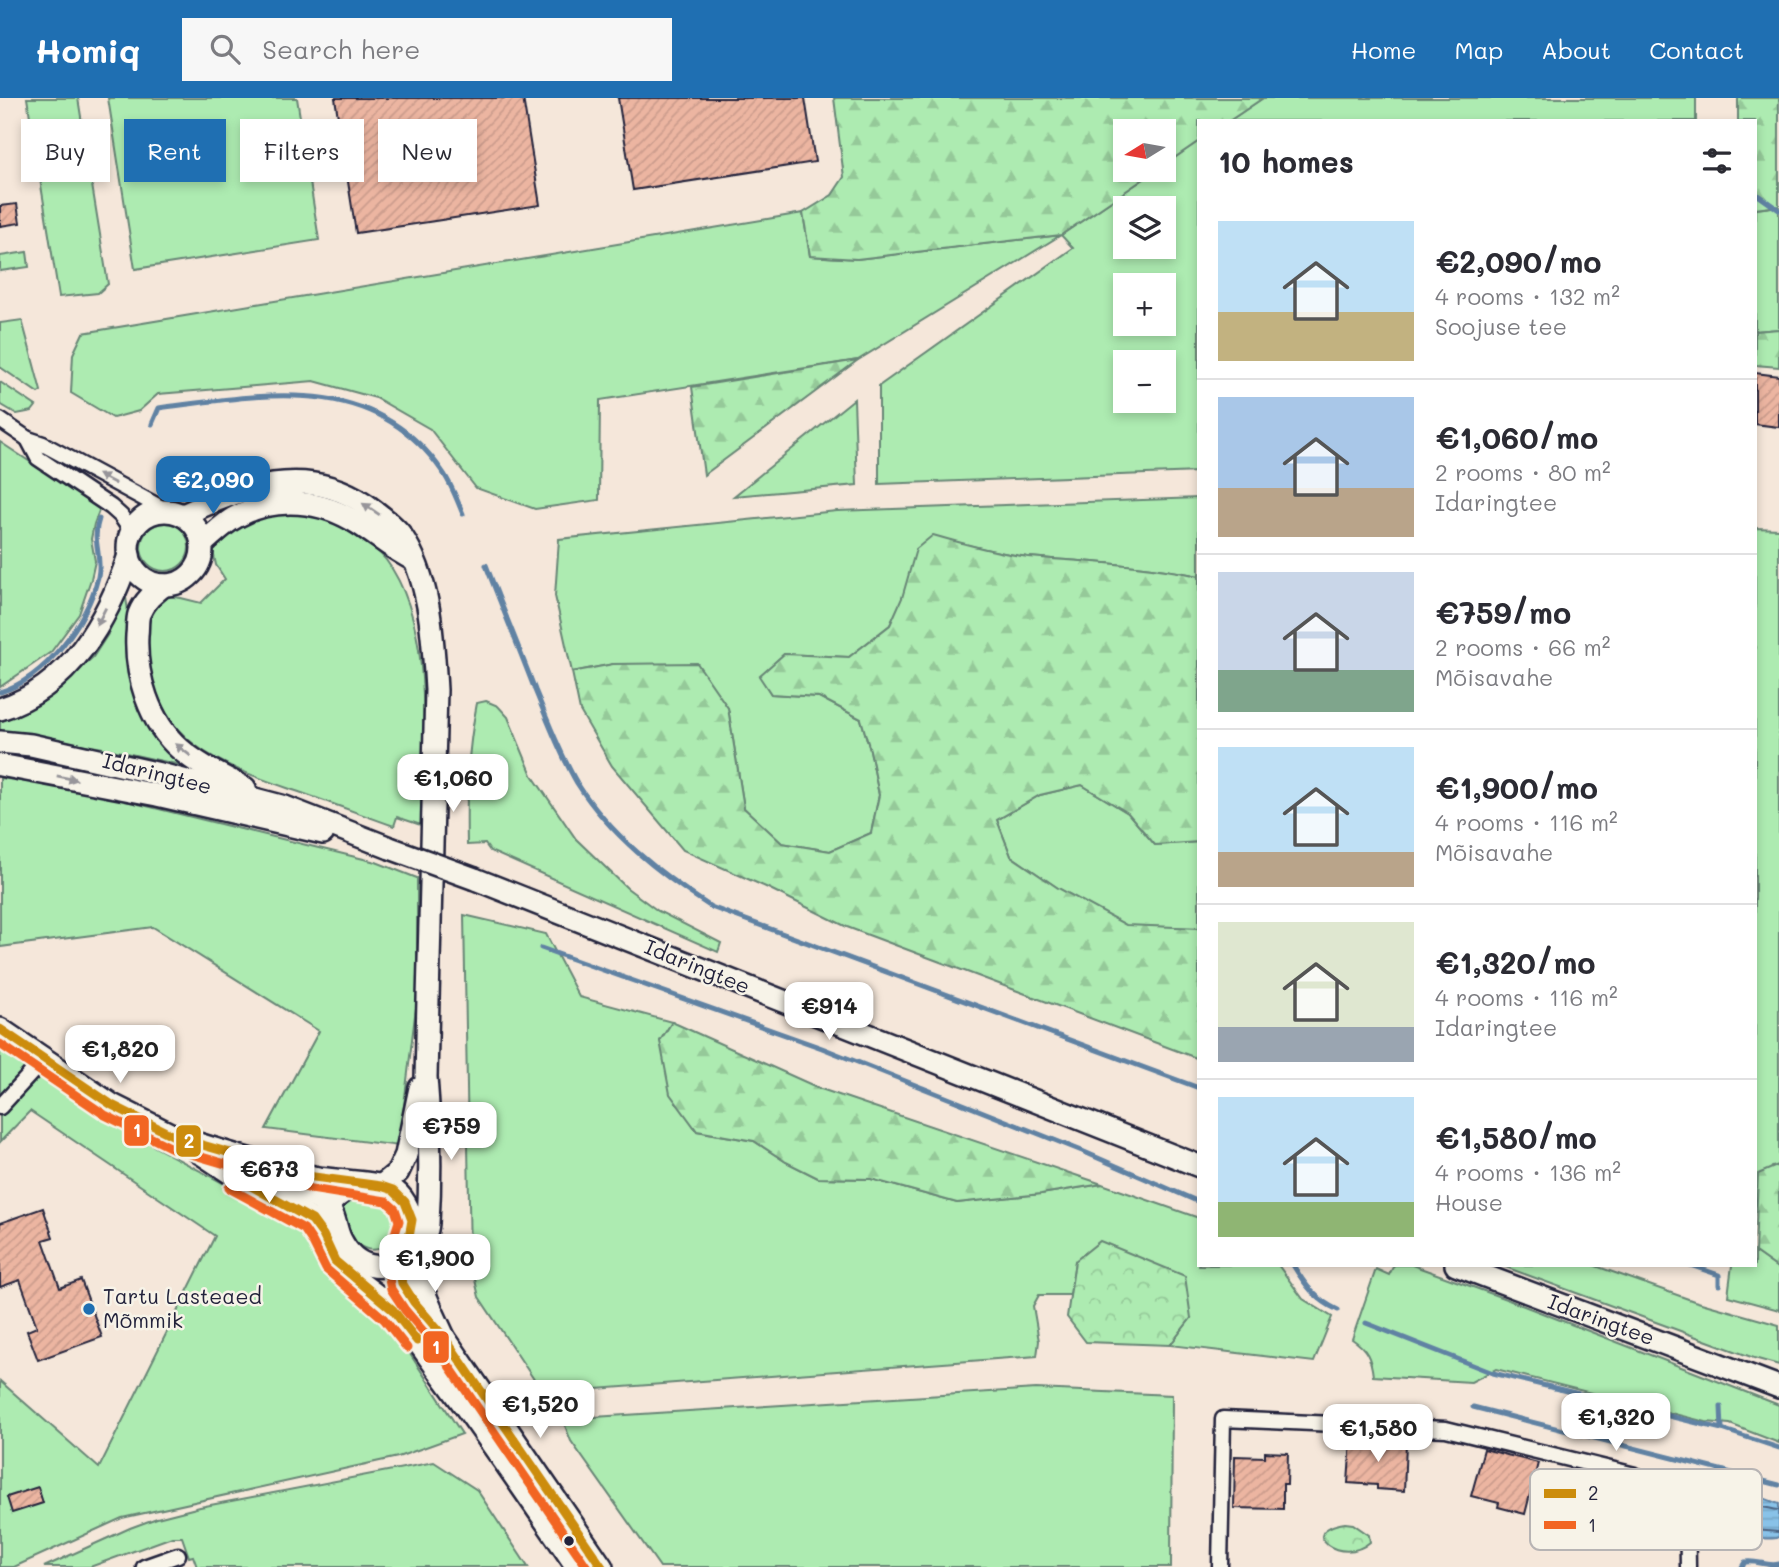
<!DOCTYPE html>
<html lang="en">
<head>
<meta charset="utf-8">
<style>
  body { margin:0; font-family:Mali,sans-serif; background:#f7f7f7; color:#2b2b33; height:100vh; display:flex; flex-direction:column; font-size:26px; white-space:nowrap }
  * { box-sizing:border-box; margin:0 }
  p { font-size:23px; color:#7c7c81 }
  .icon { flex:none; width:38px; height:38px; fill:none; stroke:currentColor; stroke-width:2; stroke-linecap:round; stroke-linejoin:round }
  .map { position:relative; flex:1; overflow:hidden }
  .details { position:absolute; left:1197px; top:21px; width:560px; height:1148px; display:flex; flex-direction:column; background:#fff; border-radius:0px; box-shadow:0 4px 10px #0003 }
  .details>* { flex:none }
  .hud { position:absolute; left:21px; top:21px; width:665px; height:63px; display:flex; gap:14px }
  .needle { width:46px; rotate:259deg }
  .buttons { position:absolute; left:1113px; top:21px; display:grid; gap:14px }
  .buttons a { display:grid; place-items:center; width:63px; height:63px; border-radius:0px; background:#fff; box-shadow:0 4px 10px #0003; font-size:35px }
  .price { position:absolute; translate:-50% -60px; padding:0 16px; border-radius:14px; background:#fff; color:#222; font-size:23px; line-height:46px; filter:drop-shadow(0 2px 4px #0008) }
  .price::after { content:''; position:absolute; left:50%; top:42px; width:21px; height:16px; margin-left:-10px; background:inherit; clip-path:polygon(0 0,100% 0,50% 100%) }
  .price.current { background:#1f6fb2; color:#fff }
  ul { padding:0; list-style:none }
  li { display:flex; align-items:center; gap:21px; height:175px; padding:0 21px }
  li+li { border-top:2px solid #e1e1e2 }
  li span { display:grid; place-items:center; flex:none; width:196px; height:140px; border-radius:0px; color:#555 }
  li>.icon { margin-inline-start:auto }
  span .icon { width:84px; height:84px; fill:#fffc; stroke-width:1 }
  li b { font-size:30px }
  h2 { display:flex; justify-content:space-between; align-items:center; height:84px; padding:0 21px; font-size:30px }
  .pill { padding:0 24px; border-radius:0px; background:#fff; box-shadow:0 4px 10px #0003; font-size:24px; line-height:63px }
  .pill.current { background:#1f6fb2; color:#fff }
  header { display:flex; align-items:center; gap:42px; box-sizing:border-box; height:98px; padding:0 35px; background:#1f6fb2; color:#fff }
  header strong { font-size:33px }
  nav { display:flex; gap:38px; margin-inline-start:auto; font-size:24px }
  .search { width:490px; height:63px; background:#f7f7f7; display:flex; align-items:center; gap:18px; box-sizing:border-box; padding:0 24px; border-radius:0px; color:#7c7c81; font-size:26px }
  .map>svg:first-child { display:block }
  .green { fill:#adebb1; stroke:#688676; stroke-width:2; fill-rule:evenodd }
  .forest { fill:url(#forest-firs); stroke:#688676; stroke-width:2 }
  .park { fill:url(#park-crowns); stroke:#688676; stroke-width:2 }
  .water { fill:url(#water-rules); stroke:#6082a3; stroke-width:2 }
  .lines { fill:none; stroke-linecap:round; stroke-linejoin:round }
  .shore { stroke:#4b6280; stroke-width:2 }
  .stream { stroke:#6082a3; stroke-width:5 }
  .building { fill:url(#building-hatch); stroke:#22223b; stroke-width:2 }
  .street-casing { stroke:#22223b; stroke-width:19 }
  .secondary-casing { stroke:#22223b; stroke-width:26 }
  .street { stroke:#f7f3e8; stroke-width:14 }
  .secondary { stroke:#f7f3e8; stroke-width:21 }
  .secondary-bridge-casing { stroke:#22223b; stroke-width:26; stroke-linecap:butt }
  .secondary-bridge { stroke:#f7f3e8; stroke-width:21 }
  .bus-1-casing { stroke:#f7f3e8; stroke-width:14 }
  .bus-2-casing { stroke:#f7f3e8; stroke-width:14 }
  .bus-1 { stroke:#cc8c0c; stroke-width:9 }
  .bus-2 { stroke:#f26522; stroke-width:9 }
  .oneway { fill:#97959a }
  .poi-dot { fill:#1f6fb2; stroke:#f7f3e8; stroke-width:2.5 }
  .bus-dot { fill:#22223b; stroke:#f7f3e8; stroke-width:2.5 }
  .labels { text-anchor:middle; stroke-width:5; stroke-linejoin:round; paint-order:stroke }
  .street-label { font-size:21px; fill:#22223b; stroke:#f7f3e8 }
  .poi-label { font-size:21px; fill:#22223b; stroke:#f7f3e8; text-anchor:start }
  .key { fill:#f7f3e8; stroke:#b7b4b4; stroke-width:2 }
  .key-label { font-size:19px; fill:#22223b }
  .line-badge { stroke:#f7f3e8; stroke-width:2.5 }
  .badge-label { font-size:19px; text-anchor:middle; font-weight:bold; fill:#fff }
</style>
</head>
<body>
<header>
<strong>Homiq</strong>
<div class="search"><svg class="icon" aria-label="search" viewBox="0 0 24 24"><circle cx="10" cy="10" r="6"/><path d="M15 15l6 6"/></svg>Search here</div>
<nav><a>Home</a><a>Map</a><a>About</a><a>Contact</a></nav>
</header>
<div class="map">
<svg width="1779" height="1469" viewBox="0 0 1779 1469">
  <defs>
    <pattern id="forest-firs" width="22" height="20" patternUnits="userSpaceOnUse" patternTransform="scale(1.75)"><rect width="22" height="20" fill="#adebb1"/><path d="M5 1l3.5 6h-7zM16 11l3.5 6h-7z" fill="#95c999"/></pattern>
    <pattern id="park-crowns" width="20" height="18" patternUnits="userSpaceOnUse" patternTransform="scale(1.75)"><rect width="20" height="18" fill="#adebb1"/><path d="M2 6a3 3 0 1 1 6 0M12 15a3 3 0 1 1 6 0" fill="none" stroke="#95c999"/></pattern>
    <pattern id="water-rules" width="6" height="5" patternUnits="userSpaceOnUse" patternTransform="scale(1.75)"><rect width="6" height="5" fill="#89c2e8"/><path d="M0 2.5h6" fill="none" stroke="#76a6c8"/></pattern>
    <pattern id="building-hatch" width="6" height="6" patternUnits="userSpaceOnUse" patternTransform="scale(1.75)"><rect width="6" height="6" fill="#ecb5a1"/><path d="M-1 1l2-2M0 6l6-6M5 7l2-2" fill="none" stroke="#ca9b8c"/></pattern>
  </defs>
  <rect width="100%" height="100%" fill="#f5e7da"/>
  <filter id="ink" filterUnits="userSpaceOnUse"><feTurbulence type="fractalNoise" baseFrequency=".0143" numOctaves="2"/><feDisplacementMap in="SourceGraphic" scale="14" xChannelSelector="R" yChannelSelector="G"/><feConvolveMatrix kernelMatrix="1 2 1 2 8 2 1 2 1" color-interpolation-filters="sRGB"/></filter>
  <g filter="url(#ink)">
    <!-- green -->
    <g class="green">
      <polygon points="27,0 78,0 108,186 98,195 59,199"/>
      <polygon points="108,0 297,0 319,142 135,171"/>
      <polygon points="1263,0 1696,0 1696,23 1229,23"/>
      <path d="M1199,43V374L879,386V288L1073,150L1061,137L858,262L600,302L599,402L535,411L476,390L430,331L376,300L314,283L158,296L139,313L113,320L71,295L73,256L83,235L803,115L810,158L857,161L1061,137L1157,72H1164V67ZM1125,110H1164V149H1125ZM1125,187H1164V226H1125ZM1125,264H1164V303H1125Z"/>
      <polygon points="1779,108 1779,231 1755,233 1755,111"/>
      <polygon points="27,154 29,169 0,173 0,158"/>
      <polygon points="22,222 41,293 38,295 0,269 0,225"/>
      <polygon points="0,284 36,308 32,313 17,316 0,306"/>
      <polygon points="854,301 857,387 734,398"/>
      <polygon points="0,344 100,410 94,426 91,441 95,463 91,481 79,516 51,554 0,589"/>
      <path d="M1199,400V478C1142,466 1086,464 1028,459C996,455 964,446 933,438L890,527L849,559L784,556L760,578L771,596L819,599L861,621L870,652L879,697L871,735L830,753L781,745L744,710L728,610L613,566L572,574L555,498L559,441L837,413Z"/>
      <path d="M288,413C300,415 313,417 324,421C342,428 374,447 386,462C436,528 422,648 421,727L397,719L394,728C360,716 326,703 293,692C219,666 161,647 148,561C144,535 147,516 167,498L181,500L201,505L225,481L216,467L213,453L245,422Z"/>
      <circle cx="165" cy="449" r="24"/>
      <polygon points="1755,430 1779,431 1779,1067 1772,1069 1755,1108"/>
      <polygon points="125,493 130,526 161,644 185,668 103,650 0,633 0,623 43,604 93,559 108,536"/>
      <path d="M486,603L498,608L508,619L532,677L576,741L627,790L658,813L721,845L718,854L490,753L485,746L467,747C466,697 467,655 477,605Z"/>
      <polygon points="0,680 73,690 376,764 417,780 417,901 399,1048 266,1031 319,933 153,829 0,849"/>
      <polygon points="1082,687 1128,715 1155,747 1199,744 1199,830 1126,828 1058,790 1011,758 997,722 1040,697"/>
      <polygon points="464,817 546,836 579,899 672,924 660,943 697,1033 754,1043 786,1064 818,1080 871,1081 957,1105 1041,1096 1102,1086 1199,1120 1199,1167 1278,1167 1303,1201 1332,1219 1314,1264 1170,1247 1191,1220 1075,1163 1070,1197 1039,1197 1033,1208 1039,1243 1037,1258 543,1295 479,1199 470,1160"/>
      <polygon points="0,947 155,1049 300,1126 332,1178 386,1219 462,1336 398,1359 122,1420 14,1469 0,1469 0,1283 99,1370 215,1138 30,1013 0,1044"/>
      <path d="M362,1098C426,1100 391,1174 356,1145C346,1137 348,1121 342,1110L354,1101Z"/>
      <polygon points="1755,1154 1779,1171 1779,1212 1728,1198 1732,1167 1755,1167"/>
      <path d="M1394,1167H1412L1506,1201L1779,1307V1345L1730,1326L1706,1324L1496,1271L1471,1284L1373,1278C1371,1260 1367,1251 1352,1241L1376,1171L1389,1177Z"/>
      <polygon points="1500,1167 1593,1167 1694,1203 1779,1227 1779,1267 1754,1260"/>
      <polygon points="1036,1291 1172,1297 1171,1469 660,1469 571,1343 564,1325 578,1320"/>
      <polygon points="434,1364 477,1392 528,1469 197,1469 193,1458 189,1459 182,1439 172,1439 90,1469 44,1469 130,1430 157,1420 200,1409"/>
    </g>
    <!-- forest -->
    <g class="forest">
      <polygon points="834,0 1263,0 1229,23 1199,23 1199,43 1164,67 1164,33 1125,33 1125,72 1157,72 1061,137 857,161 810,158 803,115 832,97 844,79"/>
      <polygon points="1738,0 1779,0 1779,108 1755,111 1755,23 1738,23"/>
      <polygon points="1779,231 1779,269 1755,267 1755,233"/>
      <polygon points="858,262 704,377 692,289"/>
      <path d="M933,437C964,446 996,455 1028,459C1086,464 1142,466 1199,478V744L1155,747L1128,715L1082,687L1040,697L997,722L1011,758L1058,790L1126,827L1199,830V961L847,829L768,790L683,752L612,668L580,613L572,574L613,566L697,565L728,610L744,710L782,745L830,753L871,735L879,697L870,652L861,621L819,599L771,596L759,578L784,556L849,559L890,527L902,500L916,451Z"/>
      <polygon points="672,924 821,991 1102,1086 1041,1096 957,1105 871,1081 818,1080 786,1064 754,1043 697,1033 670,996 660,943"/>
      <polygon points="1779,1067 1779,1171 1755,1154 1758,1076"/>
    </g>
    <!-- park -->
    <g class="park">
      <polygon points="1100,1143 1185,1178 1191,1220 1170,1247 1086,1244 1067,1219 1075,1163"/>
      <path d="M1345,1425L1353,1426L1369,1437L1370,1444C1342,1469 1293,1433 1345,1425Z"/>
    </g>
    <!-- water -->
    <path class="water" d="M1763,1400L1779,1406V1439L1777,1440C1767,1441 1757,1441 1748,1437C1735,1431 1732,1412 1746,1404C1751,1402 1758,1401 1763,1400Z"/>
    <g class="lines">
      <!-- shore -->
      <path class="shore" d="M1779,1412C1767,1411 1759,1405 1747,1412L1744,1421L1746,1428L1754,1432L1779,1434"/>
      <!-- stream -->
      <g class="stream">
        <polyline points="1755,95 1779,112"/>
        <path d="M152,326L159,310C262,297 373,273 442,373C451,385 457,402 463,416"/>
        <path d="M486,467C502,509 519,550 535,592C548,623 560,656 577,685C610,737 660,776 711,809L1199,990"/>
        <path d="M0,594C46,580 87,524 98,479C103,458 91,443 99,421"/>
        <polyline points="541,850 822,950 1082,1053 1199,1104"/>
        <path d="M1293,1167C1305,1187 1316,1202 1338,1212"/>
        <polyline points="1690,1167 1719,1177 1719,1187"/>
        <polyline points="1366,1225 1493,1275 1722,1331 1779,1350"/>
        <polyline points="1473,1309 1779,1387"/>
        <polyline points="1721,1309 1722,1331"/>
        <polyline points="1724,1373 1726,1410 1731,1414 1744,1416"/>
        <path d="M1742,1469L1745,1464C1758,1462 1767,1469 1779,1466"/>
      </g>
    </g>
    <!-- building -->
    <g class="building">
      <polygon points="335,0 523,0 540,107 356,135"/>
      <polygon points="618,0 805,0 815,64 633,92"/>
      <polygon points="17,106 20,125 0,128 0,108"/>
      <polygon points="1755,275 1779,278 1779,329 1755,326"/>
      <polygon points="43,1110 53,1139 43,1142 60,1190 81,1182 102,1239 38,1262 27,1233 37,1229 20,1182 0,1189 0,1125"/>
      <polygon points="1351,1342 1406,1345 1404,1393 1377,1391 1377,1387 1348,1385"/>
      <polygon points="1484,1351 1538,1365 1525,1416 1498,1409 1499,1405 1471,1398"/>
      <polygon points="1265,1354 1288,1355 1287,1386 1283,1386 1283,1411 1234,1410 1235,1358 1265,1359"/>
      <polygon points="38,1389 43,1405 12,1415 7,1399"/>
    </g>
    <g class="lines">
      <!-- street casing -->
      <g class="street-casing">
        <g id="street">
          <polyline points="0,322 28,341 43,346 167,413"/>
          <polyline points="28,341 38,360 111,409 121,418 132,434"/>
          <polyline points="0,1009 45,960"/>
          <polyline points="144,1469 178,1457"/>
          <polyline points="1220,1469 1223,1321 1446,1331 1635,1377 1661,1387 1687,1402 1688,1469"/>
        </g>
      </g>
      <!-- secondary casing -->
      <g class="secondary-casing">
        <g id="secondary">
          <circle cx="165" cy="450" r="37"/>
          <path d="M183,417C242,389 305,366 365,406C377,415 392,425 401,437C431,481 433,541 436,592L426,979C430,1027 431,1076 428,1125C427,1139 419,1153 419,1167C419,1191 435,1218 444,1239"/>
          <path d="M202,446C213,437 224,425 236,419C276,397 322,402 359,426C379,439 392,451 414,462"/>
          <path d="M164,487C154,495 144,503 139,516C137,522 138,530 137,537C135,577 149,624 180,651C198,667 224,679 245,690"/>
          <path d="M0,611C69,590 108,522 129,457"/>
          <polyline points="0,644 31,647 160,676 285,709 390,750"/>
          <polyline points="0,667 157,697 323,735"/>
          <polyline points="475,781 1199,1068"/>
          <polyline points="0,931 112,1007 178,1040 256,1092 293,1110 312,1122 323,1137"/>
          <path d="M178,1040C223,1053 267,1068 313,1079C332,1083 378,1084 392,1091C402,1097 410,1111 411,1122C413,1136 403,1145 400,1157C391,1189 426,1217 444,1239L602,1469"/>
          <path d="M260,1082C280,1088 310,1093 326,1107C336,1116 335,1131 341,1142C355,1170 383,1177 408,1157"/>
          <path d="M361,1087C338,1093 318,1110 323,1136C329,1173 372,1188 394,1213C410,1231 424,1253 439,1273C487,1337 532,1403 577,1469"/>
          <polyline points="381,1088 398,1074 406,1057 420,990"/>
          <polyline points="1456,1167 1779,1289"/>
        </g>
      </g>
      <!-- street -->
      <use href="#street" class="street"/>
      <!-- secondary -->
      <use href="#secondary" class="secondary"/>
      <!-- secondary-bridge casing -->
      <g class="secondary-bridge-casing">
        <polyline id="secondary-bridge" points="390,750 475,781"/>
      </g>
      <!-- secondary-bridge -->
      <use href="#secondary-bridge" class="secondary-bridge"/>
      <!-- bus-1 casing -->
      <g class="bus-1-casing">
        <g id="bus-1">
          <polyline points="0,931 112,1007 178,1040 314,1079 381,1088 393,1092 405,1104 412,1122 409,1139 401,1152 398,1165 402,1185 414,1204 444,1239 602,1469"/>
          <polyline points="235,1079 312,1122 323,1137 335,1163 393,1212 417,1243"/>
        </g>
      </g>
      <!-- bus-2 casing -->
      <g class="bus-2-casing">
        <g id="bus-2">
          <polyline points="0,946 105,1017 174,1051 311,1091 386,1103 395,1111 399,1123 386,1164 391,1191 405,1212 434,1246 587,1469"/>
          <polyline points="229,1090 304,1131 312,1143 326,1171 384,1221 407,1250"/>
        </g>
      </g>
      <!-- bus-1 -->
      <use href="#bus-1" class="bus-1"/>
      <!-- bus-2 -->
      <use href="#bus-2" class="bus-2"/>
    </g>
    <!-- one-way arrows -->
    <defs><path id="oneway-solid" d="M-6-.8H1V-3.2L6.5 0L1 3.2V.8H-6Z" transform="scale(1.75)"/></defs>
    <g class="oneway">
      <use href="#oneway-solid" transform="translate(107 381) rotate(-152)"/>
      <use href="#oneway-solid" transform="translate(371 411) rotate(-146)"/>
      <use href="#oneway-solid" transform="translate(101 519) rotate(117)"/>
      <use href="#oneway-solid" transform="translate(183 652) rotate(-142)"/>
      <use href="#oneway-solid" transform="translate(67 680) rotate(11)"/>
    </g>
  </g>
  <!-- markers -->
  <circle class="poi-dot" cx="89" cy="1211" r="7"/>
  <circle class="bus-dot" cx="569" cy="1443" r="6"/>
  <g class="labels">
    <!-- street labels -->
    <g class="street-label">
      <text transform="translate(157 676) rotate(14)" y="7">Idaringtee</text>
      <text transform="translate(697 869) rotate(22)" y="7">Idaringtee</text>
      <text transform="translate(1601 1222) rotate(20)" y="7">Idaringtee</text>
    </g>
    <!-- poi labels -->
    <g class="poi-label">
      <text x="103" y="1206">Tartu Lasteaed<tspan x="103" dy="24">Mõmmik</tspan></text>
    </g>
  </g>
  <!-- legend -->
  <rect x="1530" y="1371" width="232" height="81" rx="10" class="key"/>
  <rect x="1544" y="1391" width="32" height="9" fill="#cc8c0c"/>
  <rect x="1544" y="1423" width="32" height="8" fill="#f26522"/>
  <g class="key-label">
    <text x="1588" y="1402">2</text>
    <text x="1588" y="1434">1</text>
  </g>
  <g class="line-badge">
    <rect x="123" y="1016" width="27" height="33" rx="7" fill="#f26522"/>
    <rect x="175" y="1026" width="27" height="34" rx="7" fill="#cc8c0c"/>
    <rect x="422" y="1232" width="28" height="34" rx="7" fill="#f26522"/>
  </g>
  <g class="badge-label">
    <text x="137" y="1039">1</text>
    <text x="189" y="1050">2</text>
    <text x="436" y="1256">1</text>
  </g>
</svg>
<div class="buttons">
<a><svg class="needle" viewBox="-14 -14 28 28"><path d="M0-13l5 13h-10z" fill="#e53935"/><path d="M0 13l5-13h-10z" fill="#7c7c81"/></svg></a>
<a><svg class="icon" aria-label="layers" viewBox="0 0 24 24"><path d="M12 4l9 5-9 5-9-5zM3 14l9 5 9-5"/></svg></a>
<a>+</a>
<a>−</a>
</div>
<b class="price current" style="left:213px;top:418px">€2,090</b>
<b class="price" style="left:453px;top:716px">€1,060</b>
<b class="price" style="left:829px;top:944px">€914</b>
<b class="price" style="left:120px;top:987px">€1,820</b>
<b class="price" style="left:451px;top:1064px">€759</b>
<b class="price" style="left:269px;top:1107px">€673</b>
<b class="price" style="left:435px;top:1196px">€1,900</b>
<b class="price" style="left:540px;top:1342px">€1,520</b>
<b class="price" style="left:1616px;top:1355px">€1,320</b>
<b class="price" style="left:1378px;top:1366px">€1,580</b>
<div class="hud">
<a class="pill">Buy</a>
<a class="pill current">Rent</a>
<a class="pill">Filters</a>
<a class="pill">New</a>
</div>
<section class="details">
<h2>10 homes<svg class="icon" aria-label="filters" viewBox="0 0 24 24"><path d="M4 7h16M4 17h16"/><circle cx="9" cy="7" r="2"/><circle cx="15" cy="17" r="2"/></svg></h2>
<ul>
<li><span style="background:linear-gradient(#bfe0f5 65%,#c2b280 0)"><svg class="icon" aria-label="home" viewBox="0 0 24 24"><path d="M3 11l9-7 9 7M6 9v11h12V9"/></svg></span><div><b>€2,090/mo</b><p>4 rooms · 132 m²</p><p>Soojuse tee</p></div></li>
<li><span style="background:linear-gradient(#a9c7e8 65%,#b9a48a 0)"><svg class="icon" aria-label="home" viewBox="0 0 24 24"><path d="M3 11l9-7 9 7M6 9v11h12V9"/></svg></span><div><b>€1,060/mo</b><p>2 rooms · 80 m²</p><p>Idaringtee</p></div></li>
<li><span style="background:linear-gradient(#c9d6e8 70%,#7fa58c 0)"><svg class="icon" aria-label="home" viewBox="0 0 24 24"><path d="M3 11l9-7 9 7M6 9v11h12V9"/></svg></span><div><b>€759/mo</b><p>2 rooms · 66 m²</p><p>Mõisavahe</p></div></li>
<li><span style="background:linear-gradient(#bfe0f5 75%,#b9a48a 0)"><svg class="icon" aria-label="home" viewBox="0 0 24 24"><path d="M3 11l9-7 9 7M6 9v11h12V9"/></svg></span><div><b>€1,900/mo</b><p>4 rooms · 116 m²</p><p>Mõisavahe</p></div></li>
<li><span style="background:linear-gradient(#dfe7d0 75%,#9aa5b1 0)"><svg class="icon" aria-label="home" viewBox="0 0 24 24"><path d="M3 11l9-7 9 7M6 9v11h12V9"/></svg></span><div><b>€1,320/mo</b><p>4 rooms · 116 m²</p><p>Idaringtee</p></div></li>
<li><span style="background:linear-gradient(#bfe0f5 75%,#8fb573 0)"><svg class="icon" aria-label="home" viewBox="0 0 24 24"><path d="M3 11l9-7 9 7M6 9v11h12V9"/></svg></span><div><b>€1,580/mo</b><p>4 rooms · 136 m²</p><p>House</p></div></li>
</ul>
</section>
</div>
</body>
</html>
